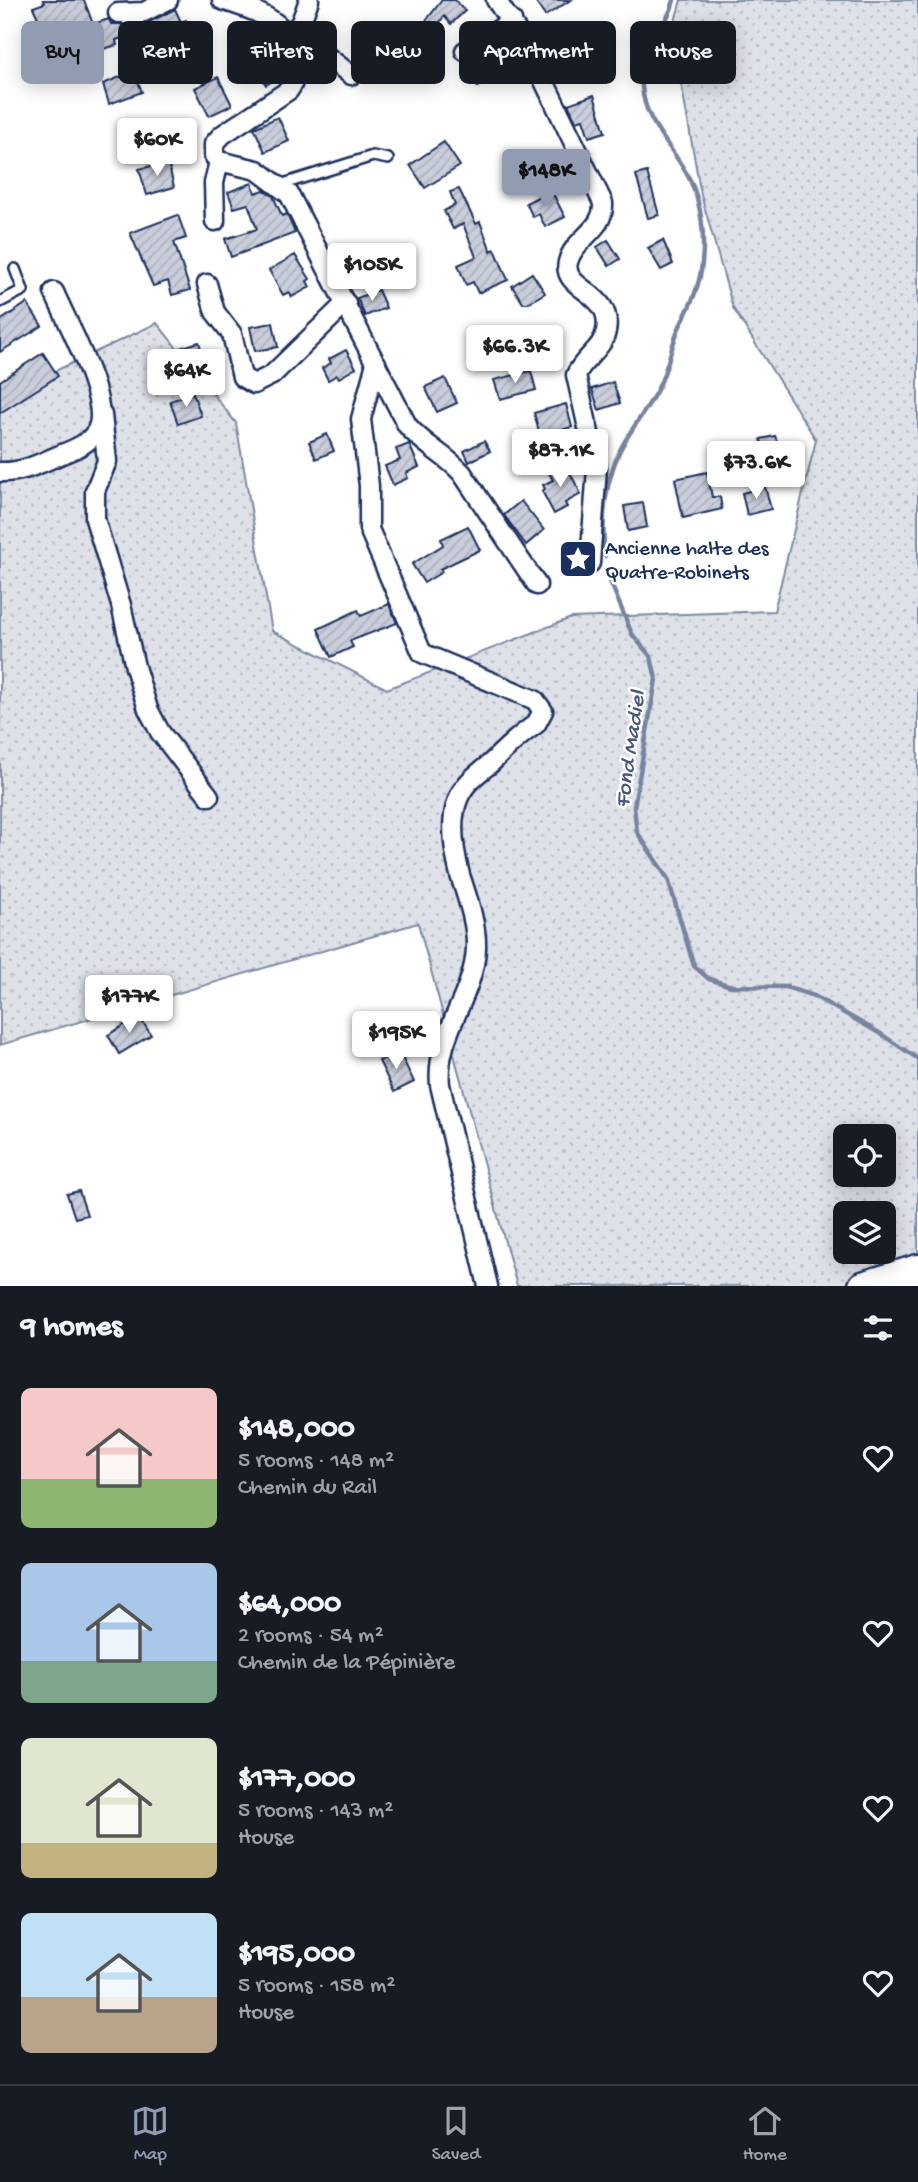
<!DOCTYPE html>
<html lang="en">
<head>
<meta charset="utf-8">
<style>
  body { margin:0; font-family:"Gochi Hand",sans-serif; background:#242831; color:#f1f3f6; height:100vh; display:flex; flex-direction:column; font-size:26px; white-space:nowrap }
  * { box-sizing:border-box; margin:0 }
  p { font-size:23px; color:#9ea1a6 }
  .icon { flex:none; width:38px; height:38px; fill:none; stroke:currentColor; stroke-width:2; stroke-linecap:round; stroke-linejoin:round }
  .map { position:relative; height:1286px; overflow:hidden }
  .side { display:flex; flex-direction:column; background:#171b24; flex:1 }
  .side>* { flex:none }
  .guide { position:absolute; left:21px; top:21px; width:877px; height:63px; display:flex; gap:14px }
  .buttons { position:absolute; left:833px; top:1124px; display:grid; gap:14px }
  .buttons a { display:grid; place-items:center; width:63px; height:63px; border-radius:10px; background:#171b24; box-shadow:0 4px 18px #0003; font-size:35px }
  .price { position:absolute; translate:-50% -60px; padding:0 16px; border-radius:7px; background:#fff; color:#222; font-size:23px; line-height:46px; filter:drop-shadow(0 2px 4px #0008) }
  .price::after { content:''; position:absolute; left:50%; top:42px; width:21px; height:16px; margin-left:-10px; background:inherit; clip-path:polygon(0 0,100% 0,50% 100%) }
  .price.on { background:#919bb2; color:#111 }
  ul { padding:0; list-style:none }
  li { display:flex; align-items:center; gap:21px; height:175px; padding:0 21px }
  li span { display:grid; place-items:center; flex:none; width:196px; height:140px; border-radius:10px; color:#555 }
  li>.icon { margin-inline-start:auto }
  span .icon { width:84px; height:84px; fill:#fffc; stroke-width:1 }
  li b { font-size:30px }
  h2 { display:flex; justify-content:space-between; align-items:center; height:84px; padding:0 21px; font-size:30px }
  .chip { padding:0 24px; border-radius:10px; background:#171b24; box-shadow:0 4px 18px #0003; font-size:24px; line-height:63px }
  .chip.on { background:#919bb2; color:#111 }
  .tabs { display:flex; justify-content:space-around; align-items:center; height:98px; border-top:2px solid #363941; background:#171b24; font-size:19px; color:#9ea1a6 }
  .tabs a { display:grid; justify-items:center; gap:4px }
  .tabs .on { color:#919bb2 }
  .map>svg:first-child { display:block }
  .grass { fill:url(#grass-dots); stroke:#7c88a2; stroke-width:2; fill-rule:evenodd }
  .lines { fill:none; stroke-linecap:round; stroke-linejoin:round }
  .stream { stroke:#77839f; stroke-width:4.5 }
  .building { fill:url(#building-hatch); stroke:#1b2f5e; stroke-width:2 }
  .lane-casing { stroke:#1b2f5e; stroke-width:14 }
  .street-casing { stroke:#1b2f5e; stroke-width:23 }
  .primary-casing { stroke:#1b2f5e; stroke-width:33 }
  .lane { stroke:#fff; stroke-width:9 }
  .street { stroke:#fff; stroke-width:18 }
  .primary { stroke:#fff; stroke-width:28 }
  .labels { text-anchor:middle; stroke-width:5; stroke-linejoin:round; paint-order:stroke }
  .poi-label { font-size:21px; fill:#1b2f5e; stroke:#fff; text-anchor:start }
  .water-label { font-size:23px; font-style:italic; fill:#49597e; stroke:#fff }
</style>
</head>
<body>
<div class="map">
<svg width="918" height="1286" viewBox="0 0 918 1286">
  <defs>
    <pattern id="grass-dots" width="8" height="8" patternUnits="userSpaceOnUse" patternTransform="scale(1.75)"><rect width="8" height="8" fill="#dee1e7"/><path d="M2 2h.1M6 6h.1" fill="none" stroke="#bec1c9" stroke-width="1.8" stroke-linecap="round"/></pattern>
    <pattern id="building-hatch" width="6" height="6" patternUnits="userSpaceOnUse" patternTransform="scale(1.75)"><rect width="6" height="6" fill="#caceda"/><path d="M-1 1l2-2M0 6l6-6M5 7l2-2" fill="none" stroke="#adb1be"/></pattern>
  </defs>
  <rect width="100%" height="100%" fill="#fff"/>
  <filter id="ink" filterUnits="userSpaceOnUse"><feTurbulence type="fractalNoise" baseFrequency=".0143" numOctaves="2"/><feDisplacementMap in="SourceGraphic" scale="14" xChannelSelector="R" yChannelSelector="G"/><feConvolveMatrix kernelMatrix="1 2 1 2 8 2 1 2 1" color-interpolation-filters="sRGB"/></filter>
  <g filter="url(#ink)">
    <!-- grass -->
    <path class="grass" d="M681,0H918V1286H517L418,923L0,1045V397L157,323L236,423L272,631L387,689L571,618L774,611L816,440L733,308L701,195L672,32ZM845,1136H884V1174H845ZM845,1213H884V1251H845Z"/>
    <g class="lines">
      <!-- stream -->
      <g class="stream">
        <path d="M605,556C601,521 605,484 619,452C631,427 652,405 662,379C669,362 672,344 679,328C689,308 700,287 702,263C705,236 702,205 690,180C669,138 637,121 642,66C644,40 669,25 674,0"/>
        <polyline points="610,581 632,634 651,657 656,679 634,807 637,832 668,879 694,966 709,979 731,986 786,987 814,996 881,1034 918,1059"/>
      </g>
    </g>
    <!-- building -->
    <g class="building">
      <polygon points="43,0 84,0 93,24 109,19 111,24 121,24 128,36 116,40 117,45 86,54 89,65 71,70 60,31 46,36 33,7 45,3"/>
      <polygon points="442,0 455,0 465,11 451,24 444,16 427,42 415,35"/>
      <polygon points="534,0 571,0 545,16"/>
      <polygon points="175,9 181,22 186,20 196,49 177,55 174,47 167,50 165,43 159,45 149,22"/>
      <polygon points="264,41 283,75 266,85 246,51"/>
      <polygon points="488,55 501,70 478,87 469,75"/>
      <polygon points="134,71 142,92 109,104 103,84"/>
      <polygon points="218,77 232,105 209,116 195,88"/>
      <polygon points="594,95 605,132 589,137 583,119 576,121 568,104"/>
      <polygon points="278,117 289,141 265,152 254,128"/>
      <polygon points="444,142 460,166 425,188 410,165"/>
      <polygon points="168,162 174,187 147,195 139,169"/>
      <polygon points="647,172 659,215 648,218 636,175"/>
      <polygon points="252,183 255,193 264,190 273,196 282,216 287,214 295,233 231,257 225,239 257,229 248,204 234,208 228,192"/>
      <polygon points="459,189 476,224 480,222 491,251 495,249 508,280 478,293 473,282 466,285 458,265 476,257 463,224 453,229 444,211 455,205 450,192"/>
      <polygon points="551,190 565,217 545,227 539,214 533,217 526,203"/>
      <polygon points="178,215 186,238 174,242 190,290 172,295 168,281 153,286 130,233"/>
      <polygon points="608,240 620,259 609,266 597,247"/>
      <polygon points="663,240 673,264 661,270 648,248"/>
      <polygon points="295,255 310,279 307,281 310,287 292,297 289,292 283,295 269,270"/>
      <polygon points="532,273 545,293 528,303 523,303 512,286"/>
      <polygon points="378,290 386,308 365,316 357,298"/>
      <polygon points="27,303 42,326 0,352 0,321"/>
      <polygon points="273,323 278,347 255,351 250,327"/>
      <polygon points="199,342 204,359 176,369 170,351"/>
      <polygon points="346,350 356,368 339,378 337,375 328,380 322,368 331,363 329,359"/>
      <polygon points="43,353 58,376 0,413 0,381"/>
      <polygon points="531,371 536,390 500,399 494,380"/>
      <polygon points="445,378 457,403 437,412 425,387"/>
      <polygon points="613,382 620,403 599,410 592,389"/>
      <polygon points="193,393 201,416 178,424 170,401"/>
      <polygon points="566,404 572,427 540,436 534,413"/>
      <polygon points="327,434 334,451 316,459 309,442"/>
      <polygon points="775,436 784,459 767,463 761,439"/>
      <polygon points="484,441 490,451 469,462 464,451"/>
      <polygon points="409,444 419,467 406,473 408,478 393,485 385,466 400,460 396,449"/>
      <polygon points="566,465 581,494 565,503 567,507 554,514 542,491 545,489 543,485 553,480 549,473"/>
      <polygon points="707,472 712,497 720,497 722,509 683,518 675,479"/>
      <polygon points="765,487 771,509 747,515 742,493"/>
      <polygon points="521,501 544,530 526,545 504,515"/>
      <polygon points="643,503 647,527 628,531 624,506"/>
      <polygon points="468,526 480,550 440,569 442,572 424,583 412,564 443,545 441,539"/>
      <polygon points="389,604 397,623 350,641 353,647 331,657 318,629 358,610 361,616"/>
      <polygon points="139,1016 151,1035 119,1054 108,1035"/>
      <polygon points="399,1051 414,1082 394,1092 379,1061"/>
      <polygon points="79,1191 87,1215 75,1218 67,1194"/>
    </g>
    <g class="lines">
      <!-- lane casing -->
      <g class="lane-casing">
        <g id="lane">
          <polyline points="280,185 373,156 388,159"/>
          <polyline points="0,302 23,290 15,269"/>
        </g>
      </g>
      <!-- street casing -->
      <g class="street-casing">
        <g id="street">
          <path d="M222,0C254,10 291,20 295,58C296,69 296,81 289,90L222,135L214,144V156L219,161L257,170L289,194L407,425C423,445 445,454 462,473L537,585"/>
          <path d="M496,0L527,46L603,203C605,230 574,238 568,262C561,291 614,291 606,331C603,349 583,358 576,375L597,468L590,563"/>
          <polyline points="118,13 144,12 168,0"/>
          <polyline points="128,13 145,43"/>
          <polyline points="290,37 311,44 351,75"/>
          <polyline points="290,37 301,22 309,0"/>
          <polyline points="465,51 512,21"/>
          <polyline points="215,221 214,183 219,161"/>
          <polyline points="207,284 215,312 232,334 242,377 254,384 272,375 346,303"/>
          <path d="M376,363L361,419L369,486V529L422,653L535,700L543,711L536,724C520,735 506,748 492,762C484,769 475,775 468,783C446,807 453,847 460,875C467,897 477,924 476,948C474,997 435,1034 440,1085L488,1286"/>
          <polyline points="102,415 107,461 95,491 95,519 121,605 135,667 148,709 160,732 209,796"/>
          <path d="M0,472C23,473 41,463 62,454C75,449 90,443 97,430C112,403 66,321 54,292"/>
        </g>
      </g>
      <!-- primary casing -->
      <g class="primary-casing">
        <polyline id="primary" points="863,1286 918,1269"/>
      </g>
      <!-- lane -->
      <use href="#lane" class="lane"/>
      <!-- street -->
      <use href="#street" class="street"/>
      <!-- primary -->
      <use href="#primary" class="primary"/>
    </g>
  </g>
  <!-- icons -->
  <defs>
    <g id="sight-square" transform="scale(2.0125)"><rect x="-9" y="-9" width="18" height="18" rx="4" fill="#1b2f5e" stroke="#fff"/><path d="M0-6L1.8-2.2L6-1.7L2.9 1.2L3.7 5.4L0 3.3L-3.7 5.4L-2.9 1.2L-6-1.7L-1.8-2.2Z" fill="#fff"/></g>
  </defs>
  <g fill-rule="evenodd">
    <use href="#sight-square" x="578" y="559"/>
  </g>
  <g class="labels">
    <!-- poi labels -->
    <g class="poi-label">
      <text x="605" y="554">Ancienne halte des<tspan x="605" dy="24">Quatre-Robinets</tspan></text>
    </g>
    <!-- water labels -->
    <g class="water-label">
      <text transform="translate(628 749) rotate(-82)" y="8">Fond Madiel</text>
    </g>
  </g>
</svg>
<div class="buttons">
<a><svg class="icon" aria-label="locate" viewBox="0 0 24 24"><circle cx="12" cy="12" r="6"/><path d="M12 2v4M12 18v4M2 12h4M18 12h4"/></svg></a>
<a><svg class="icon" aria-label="layers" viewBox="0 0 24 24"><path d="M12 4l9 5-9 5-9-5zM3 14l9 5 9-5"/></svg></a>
</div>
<b class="price" style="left:157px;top:178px">$60K</b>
<b class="price on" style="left:546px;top:209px">$148K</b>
<b class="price" style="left:372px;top:303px">$105K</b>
<b class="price" style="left:515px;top:385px">$66.3K</b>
<b class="price" style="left:186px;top:409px">$64K</b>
<b class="price" style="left:560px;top:489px">$87.1K</b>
<b class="price" style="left:756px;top:501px">$73.6K</b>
<b class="price" style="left:129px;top:1035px">$177K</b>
<b class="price" style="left:396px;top:1071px">$195K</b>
<div class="guide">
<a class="chip on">Buy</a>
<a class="chip">Rent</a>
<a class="chip">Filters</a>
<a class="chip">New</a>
<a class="chip">Apartment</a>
<a class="chip">House</a>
</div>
</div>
<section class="side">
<h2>9 homes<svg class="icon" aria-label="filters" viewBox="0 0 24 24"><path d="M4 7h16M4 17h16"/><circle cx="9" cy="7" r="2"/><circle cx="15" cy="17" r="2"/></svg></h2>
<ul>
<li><span style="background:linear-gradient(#f6c9c9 65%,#8fb573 0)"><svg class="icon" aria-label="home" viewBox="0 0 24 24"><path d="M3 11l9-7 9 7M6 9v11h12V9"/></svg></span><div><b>$148,000</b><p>5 rooms · 148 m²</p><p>Chemin du Rail</p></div><svg class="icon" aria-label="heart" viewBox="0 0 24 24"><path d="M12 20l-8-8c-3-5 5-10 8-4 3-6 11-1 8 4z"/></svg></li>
<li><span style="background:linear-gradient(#a9c7e8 70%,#7fa58c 0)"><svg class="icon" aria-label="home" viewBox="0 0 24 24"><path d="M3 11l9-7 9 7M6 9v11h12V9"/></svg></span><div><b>$64,000</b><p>2 rooms · 54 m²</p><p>Chemin de la Pépinière</p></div><svg class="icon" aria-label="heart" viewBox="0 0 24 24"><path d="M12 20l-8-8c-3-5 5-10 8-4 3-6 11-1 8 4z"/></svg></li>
<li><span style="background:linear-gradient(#dfe7d0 75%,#c2b280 0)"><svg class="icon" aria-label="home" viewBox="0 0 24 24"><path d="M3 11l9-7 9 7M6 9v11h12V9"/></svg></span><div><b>$177,000</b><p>5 rooms · 143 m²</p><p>House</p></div><svg class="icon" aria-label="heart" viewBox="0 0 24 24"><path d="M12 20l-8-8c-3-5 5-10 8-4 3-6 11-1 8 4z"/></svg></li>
<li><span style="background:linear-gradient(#bfe0f5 60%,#b9a48a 0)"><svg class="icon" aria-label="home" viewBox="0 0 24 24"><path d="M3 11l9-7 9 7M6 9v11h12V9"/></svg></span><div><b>$195,000</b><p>5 rooms · 158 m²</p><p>House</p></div><svg class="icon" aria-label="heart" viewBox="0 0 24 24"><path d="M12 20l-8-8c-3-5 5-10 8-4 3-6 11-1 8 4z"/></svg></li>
</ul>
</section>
<nav class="tabs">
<a class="on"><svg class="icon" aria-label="map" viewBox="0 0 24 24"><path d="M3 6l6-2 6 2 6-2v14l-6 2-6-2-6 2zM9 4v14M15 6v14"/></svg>Map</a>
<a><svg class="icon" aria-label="saved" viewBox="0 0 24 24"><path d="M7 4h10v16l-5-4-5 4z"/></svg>Saved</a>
<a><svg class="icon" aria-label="home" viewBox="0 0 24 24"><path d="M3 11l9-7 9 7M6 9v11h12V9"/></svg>Home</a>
</nav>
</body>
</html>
